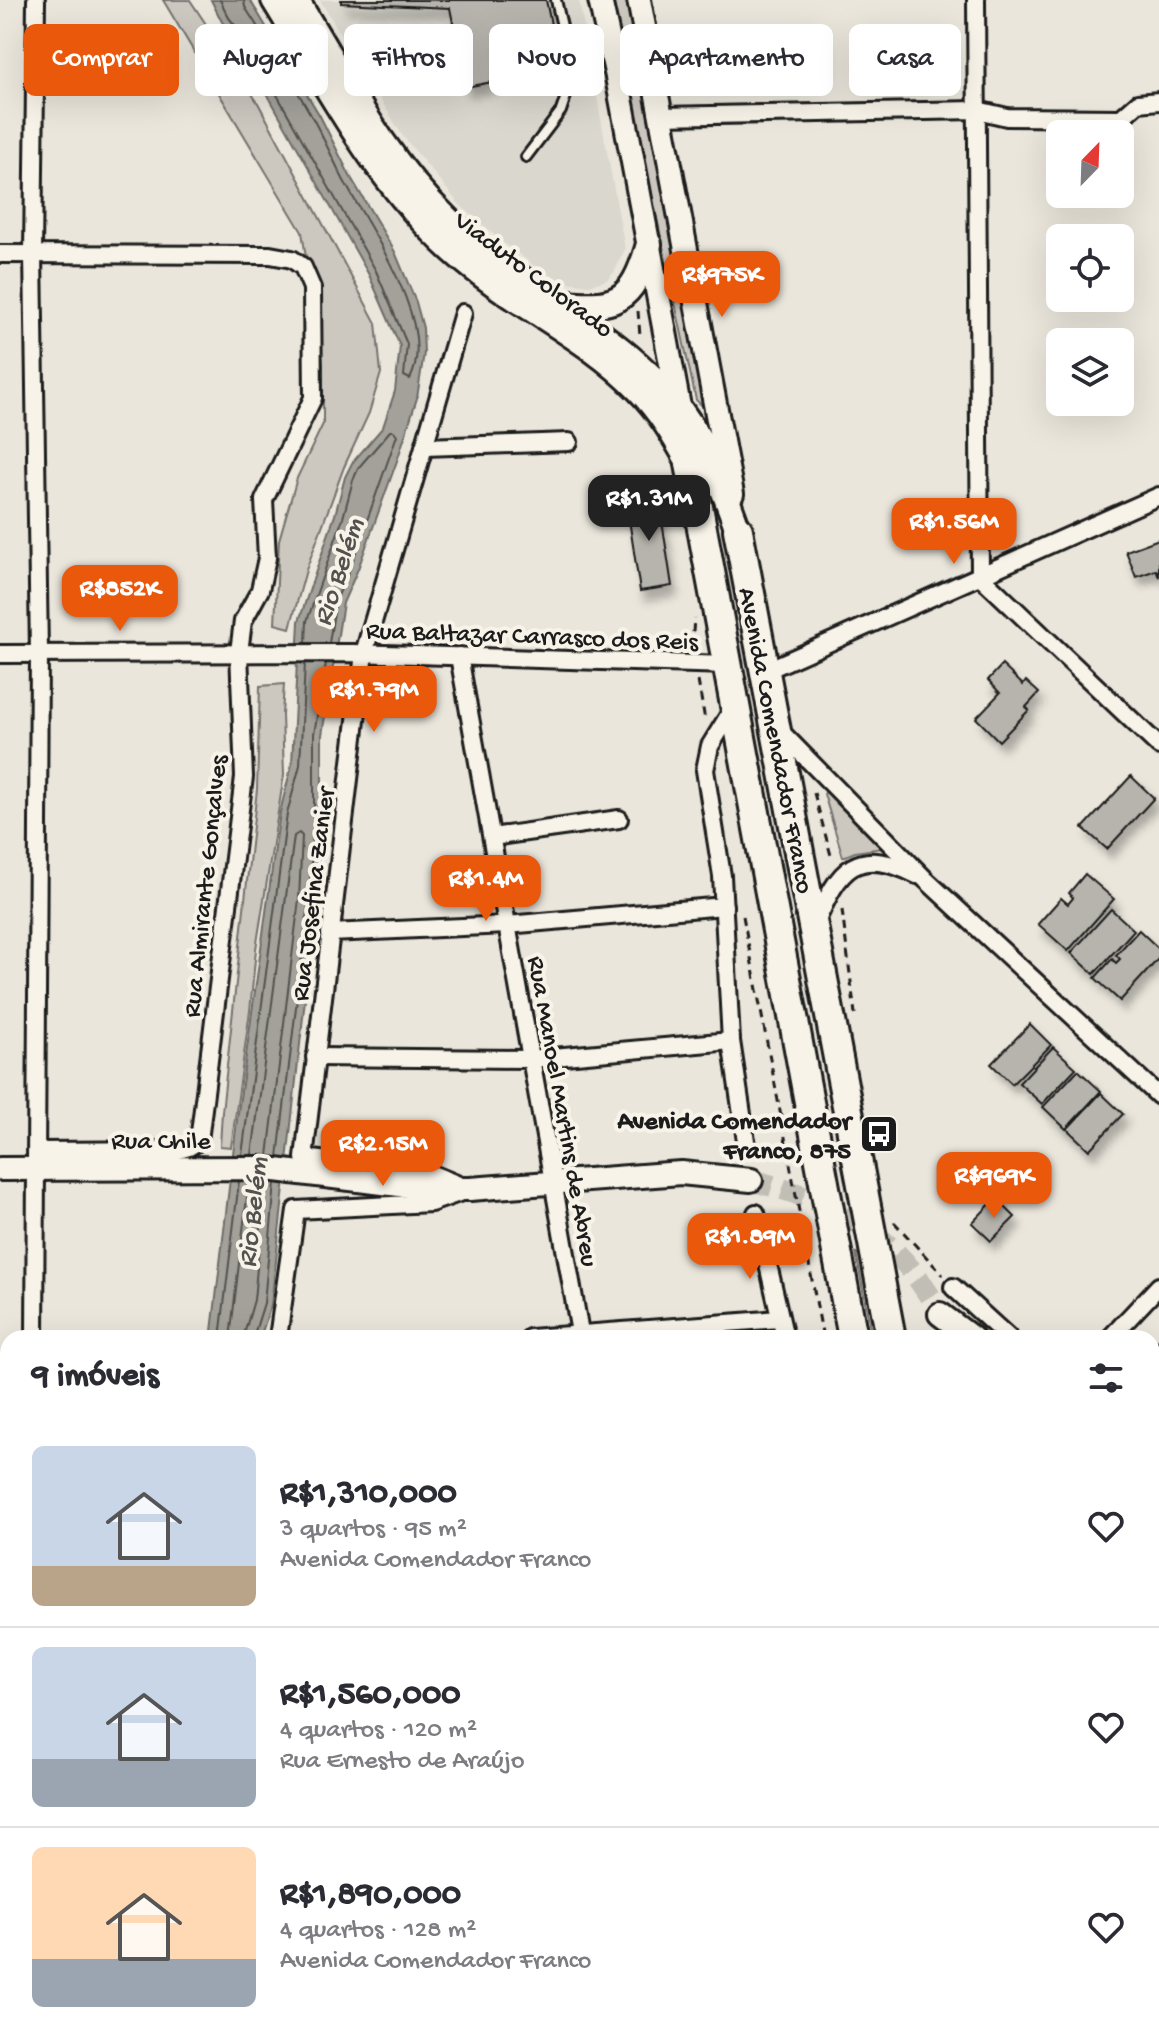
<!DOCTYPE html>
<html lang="pt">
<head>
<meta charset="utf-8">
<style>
  body { margin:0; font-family:"Gochi Hand",sans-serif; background:#f7f7f7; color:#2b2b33; height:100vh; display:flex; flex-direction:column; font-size:30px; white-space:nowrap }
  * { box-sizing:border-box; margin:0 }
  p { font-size:26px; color:#7c7c81 }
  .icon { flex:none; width:44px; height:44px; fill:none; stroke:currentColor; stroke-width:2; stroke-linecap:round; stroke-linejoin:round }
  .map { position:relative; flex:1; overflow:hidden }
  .sheet { position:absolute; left:0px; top:1330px; width:1160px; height:712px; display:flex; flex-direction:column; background:#fff; border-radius:24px 24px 0 0; box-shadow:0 8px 32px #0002 }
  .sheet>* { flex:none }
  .banner { position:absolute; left:24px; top:24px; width:1112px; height:72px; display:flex; gap:16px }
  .needle { width:52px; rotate:23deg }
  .buttons { position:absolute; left:1046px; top:120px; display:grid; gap:16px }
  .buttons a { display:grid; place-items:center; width:88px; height:88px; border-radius:12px; background:#fff; box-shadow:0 8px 32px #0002; font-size:40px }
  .price { position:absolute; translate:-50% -68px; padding:0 18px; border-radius:16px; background:#ea580c; color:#fff; font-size:26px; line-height:52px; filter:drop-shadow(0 2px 4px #0008) }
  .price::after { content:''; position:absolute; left:50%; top:48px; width:24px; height:18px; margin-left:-12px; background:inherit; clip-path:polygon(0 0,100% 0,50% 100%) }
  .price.active { background:#222; color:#fff }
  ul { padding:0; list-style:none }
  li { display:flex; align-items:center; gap:24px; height:200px; padding:0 32px }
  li+li { border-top:2px solid #e1e1e2 }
  li span { display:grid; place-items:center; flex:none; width:224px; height:160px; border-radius:12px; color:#555 }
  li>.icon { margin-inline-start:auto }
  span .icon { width:96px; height:96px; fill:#fffc; stroke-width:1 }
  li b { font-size:34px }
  h2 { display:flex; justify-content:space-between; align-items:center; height:96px; padding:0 32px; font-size:34px }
  .chip { padding:0 28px; border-radius:12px; background:#fff; box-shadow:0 8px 32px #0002; font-size:28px; line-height:72px }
  .chip.active { background:#ea580c; color:#fff }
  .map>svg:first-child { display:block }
  .built { fill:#dad7ce }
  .green { fill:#ccc8c0; stroke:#74726e; stroke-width:2 }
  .water { fill:#a3a19a; stroke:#6d6c68; stroke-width:2 }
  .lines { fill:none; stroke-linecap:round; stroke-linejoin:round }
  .shore { stroke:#52514e; stroke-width:2 }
  .stream { stroke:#6d6c68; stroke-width:6 }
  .building { fill:#b6b4ac; stroke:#1c1c1c; stroke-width:2; filter:url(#shadow) }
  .secondary-tunnel { stroke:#c1beb6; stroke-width:22; stroke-dasharray:22 11; stroke-linecap:butt }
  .lane-casing { stroke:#1c1c1c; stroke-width:14 }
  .street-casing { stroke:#1c1c1c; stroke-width:22 }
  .secondary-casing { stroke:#1c1c1c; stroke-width:28 }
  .primary-casing { stroke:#1c1c1c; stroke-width:30 }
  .highway-casing { stroke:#1c1c1c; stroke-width:34 }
  .path { stroke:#1c1c1c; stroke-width:3; stroke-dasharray:8 6; stroke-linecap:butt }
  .lane { stroke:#f7f3e8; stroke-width:8 }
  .street { stroke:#f7f3e8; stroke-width:16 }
  .secondary { stroke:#f7f3e8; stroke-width:22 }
  .primary { stroke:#f7f3e8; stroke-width:24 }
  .highway { stroke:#f7f3e8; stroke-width:28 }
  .labels { text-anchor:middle; stroke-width:8; stroke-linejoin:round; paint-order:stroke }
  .street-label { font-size:26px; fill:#1c1c1c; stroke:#f7f3e8 }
  .poi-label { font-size:26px; font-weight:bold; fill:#1c1c1c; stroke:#f7f3e8; text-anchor:end }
  .water-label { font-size:28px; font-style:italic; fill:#52514e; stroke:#f7f3e8 }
</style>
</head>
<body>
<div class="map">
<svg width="1159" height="2042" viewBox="0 0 1159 2042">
  <defs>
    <filter id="shadow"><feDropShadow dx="5" dy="9" stdDeviation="4" flood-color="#0004"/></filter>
  </defs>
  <rect width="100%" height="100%" fill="#eae6dc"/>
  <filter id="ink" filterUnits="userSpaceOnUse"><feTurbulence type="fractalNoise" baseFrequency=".0125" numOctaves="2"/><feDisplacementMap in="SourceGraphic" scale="16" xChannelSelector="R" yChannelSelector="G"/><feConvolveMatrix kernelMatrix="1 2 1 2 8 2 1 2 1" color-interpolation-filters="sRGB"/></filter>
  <g filter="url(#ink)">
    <!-- built -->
    <g class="built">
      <polygon points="320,0 579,0 625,249 615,271 607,280 589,285 566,282 543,272 506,245 460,205 402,135"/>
      <polygon points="0,1957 8,1959 8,2034 237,2034 237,2042 0,2042"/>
    </g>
    <!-- green -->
    <g class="green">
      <polygon points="163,0 190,0 258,103 376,323 381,373 369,413 344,467 306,570 290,628 275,624 279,540 297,478 323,424 323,364 302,232"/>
      <polygon points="610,0 628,0 711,414 696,400"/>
      <polygon points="284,684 282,715 284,775 256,949 250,1011 231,1147 220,1146 222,1112 257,789 260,686"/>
      <polygon points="828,789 889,847 855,852 843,857 824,794"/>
      <polygon points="856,1253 873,1261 887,1338 872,1338"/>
      <polygon points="8,1793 8,1910 0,1909 0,1806"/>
      <polygon points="0,1961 8,1963 8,2034 90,2034 91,2042 0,2042"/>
    </g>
    <!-- water -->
    <g class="water">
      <polygon points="211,0 250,0 320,116 350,176 395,252 416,302 423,328 424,353 417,398 398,458 358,569 343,603 322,735 322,812 316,900 271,1305 260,1338 212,1338 212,1331 237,1120 280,812 292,764 299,621 335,515 345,477 352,463 383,427 395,391 400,346 369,275 237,40 222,22"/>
      <polygon points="8,1990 8,2034 52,2034 53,2042 4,2042 5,2000"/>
    </g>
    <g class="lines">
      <!-- shore -->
      <g class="shore">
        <path d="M220,0L229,18L244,36L376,271L407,344L404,376L410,379C439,324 367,226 342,177C332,157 323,137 312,117C291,79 268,43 245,7L244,0"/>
        <polyline points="306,643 307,621 343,518 353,480 359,467 390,431 394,431 397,435 351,566 336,600 329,643"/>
        <polyline points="242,1155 287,814 300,765 305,663"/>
        <polyline points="252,1155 294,836 299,833 302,836 299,899 268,1156"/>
        <polyline points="278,1157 309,899 314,812 314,734 326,663"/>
        <polyline points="220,1338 239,1181"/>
        <polyline points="230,1338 249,1181"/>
        <polyline points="243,1338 254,1300 265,1182"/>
        <polyline points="253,1338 264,1303 275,1183"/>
      </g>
      <!-- stream -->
      <polyline class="stream" points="0,1461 8,1465"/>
    </g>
    <!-- building -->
    <g class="building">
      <polygon points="341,0 546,0 560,69 466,87 450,8 341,3"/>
      <polygon points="658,495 672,586 640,591 626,500"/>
      <polygon points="1159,539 1159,577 1156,570 1136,577 1126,551"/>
      <polygon points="1002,665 1023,685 1026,681 1039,693 1026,707 1029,710 999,741 976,718 1000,693 988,680"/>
      <polygon points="1131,776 1154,798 1107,849 1083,828"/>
      <polygon points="1085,874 1114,899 1068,951 1038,924 1061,898 1068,904 1073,898 1069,893"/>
      <polygon points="1111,909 1134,930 1094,974 1071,953"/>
      <polygon points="1139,930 1159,949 1159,958 1120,1001 1095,978 1112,959 1116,963 1120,959 1116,955"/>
      <polygon points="1030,1024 1051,1045 1012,1084 991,1064"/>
      <polygon points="1053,1047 1076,1068 1042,1104 1019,1083"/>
      <polygon points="1078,1070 1101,1091 1066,1129 1043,1107"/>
      <polygon points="1101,1093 1123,1114 1089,1150 1067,1129"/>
      <polygon points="996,1198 1015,1217 991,1241 972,1223"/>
      <polygon points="1159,1339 1159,1393 1152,1377 1152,1356"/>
      <polygon points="1152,1864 1159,1871 1157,1897 1152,1897"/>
      <rect x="1152" y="1951" width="7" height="64"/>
      <polygon points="237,2034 327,2034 328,2042 237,2042"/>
    </g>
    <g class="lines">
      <!-- secondary-tunnel -->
      <path class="secondary-tunnel" d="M751,1180C838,1203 896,1232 940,1314"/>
      <!-- lane casing -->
      <g class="lane-casing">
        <g id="lane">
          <polyline points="526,157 561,111 573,75 556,0"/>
          <polyline points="1152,1682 1159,1689"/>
          <polyline points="1152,1911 1159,1909"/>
          <polyline points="1152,1937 1159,1937"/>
          <polyline points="103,2034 103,2042"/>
          <polyline points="1147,2034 1159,2042"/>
        </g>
      </g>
      <!-- street casing -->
      <g class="street-casing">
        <g id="street">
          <polyline points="976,0 980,576 1159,746"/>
          <polyline points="661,116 977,110 1007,117 1121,118 1138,103 1159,101"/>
          <polyline points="0,254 270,255 292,259 303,267 312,288 313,398 264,500 267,558 260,590 243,621 239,652 244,777 199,1141 189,1147 178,1150 37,1151"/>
          <polyline points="424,447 569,442"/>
          <polyline points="0,654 353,653 727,665"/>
          <polyline points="459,656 581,1338"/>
          <polyline points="765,671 1159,496"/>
          <polyline points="734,707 710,746 705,770 722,876 731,1041 746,1141"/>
          <polyline points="779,730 925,879 1159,1096"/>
          <polyline points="492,837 619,819"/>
          <path d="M816,923C839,868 856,845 917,875"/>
          <polyline points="330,933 507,925 724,906"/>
          <polyline points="315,1057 531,1059 731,1041"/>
          <polyline points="461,1186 432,1174 304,1158 364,653 463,313"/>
          <polyline points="756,1213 785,1338"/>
          <polyline points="953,1287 1009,1338"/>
          <polyline points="35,1338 39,653 33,254 36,0"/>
          <polyline points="278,1338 296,1210 431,1203 459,1193"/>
          <polyline points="530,1338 779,1319"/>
          <polyline points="1110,1338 1159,1286"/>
          <polyline points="1152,1469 1159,1475"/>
          <polyline points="0,1720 8,1721"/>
          <polyline points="0,1759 8,1746"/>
          <polyline points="390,2034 391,2042"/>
          <polyline points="706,2034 707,2042"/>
        </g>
      </g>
      <!-- secondary casing -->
      <g class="secondary-casing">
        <g id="secondary">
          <polyline points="600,0 617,77 680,412"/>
          <polyline points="639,0 732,494"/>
          <polyline points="0,1169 259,1168 433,1189 470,1189 681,1173 751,1180"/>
          <polyline points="940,1314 972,1338"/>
          <polyline points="1152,1817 1159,1823"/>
          <polyline points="0,1932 8,1934"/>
          <polyline points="562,2034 618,2042"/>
        </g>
      </g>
      <!-- primary casing -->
      <g class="primary-casing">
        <g id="primary">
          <path d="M274,0C329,89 375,180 453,251C510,303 585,334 638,389C660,411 675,437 690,464"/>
          <path d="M296,0C343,76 382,157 447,219C517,288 623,332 681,411C708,448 723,487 738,530"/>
          <path d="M555,301C615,310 632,304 649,244"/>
        </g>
      </g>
      <!-- highway casing -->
      <g class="highway-casing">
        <g id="highway">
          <polyline points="690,464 853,1338"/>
          <polyline points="738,530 891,1338"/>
          <polyline points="984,2034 985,2042"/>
          <polyline points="1022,2034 1023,2042"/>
        </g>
      </g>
      <!-- path -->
      <g class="path">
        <polyline points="638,311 640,336"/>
        <polyline points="692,646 694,618"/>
        <polyline points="698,681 705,720"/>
        <polyline points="814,793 832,859"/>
        <polyline points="842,910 855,1014"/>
        <polyline points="743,916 823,1338"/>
        <polyline points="894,1222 943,1275"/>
        <polyline points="1052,2042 1055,2034"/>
      </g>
      <!-- lane -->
      <use href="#lane" class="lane"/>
      <!-- street -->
      <use href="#street" class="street"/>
      <!-- secondary -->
      <use href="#secondary" class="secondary"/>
      <!-- primary -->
      <use href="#primary" class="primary"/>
      <!-- highway -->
      <use href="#highway" class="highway"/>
    </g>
  </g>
  <!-- icons -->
  <defs>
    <g id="bus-square" transform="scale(2)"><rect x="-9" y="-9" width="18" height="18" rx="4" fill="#1c1c1c" stroke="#f7f3e8"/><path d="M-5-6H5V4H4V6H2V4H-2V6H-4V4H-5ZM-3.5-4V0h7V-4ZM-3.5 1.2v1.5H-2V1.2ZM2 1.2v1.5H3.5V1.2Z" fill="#fff"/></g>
  </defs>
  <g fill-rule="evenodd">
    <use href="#bus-square" x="879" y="1134"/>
  </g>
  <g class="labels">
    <!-- street labels -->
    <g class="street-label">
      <text transform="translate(535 273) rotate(37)" y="9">Viaduto Colorado</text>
      <text transform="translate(532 634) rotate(2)" y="9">Rua Baltazar Carrasco dos Reis</text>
      <text transform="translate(778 740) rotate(79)" y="9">Avenida Comendador Franco</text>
      <text transform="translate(203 886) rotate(-84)" y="9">Rua Almirante Gonçalves</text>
      <text transform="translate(311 894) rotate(-83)" y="9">Rua Josefina Zanier</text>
      <text transform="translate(565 1111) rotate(80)" y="9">Rua Manoel Martins de Abreu</text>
      <text x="161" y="1148">Rua Chile</text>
    </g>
    <!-- poi labels -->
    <g class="poi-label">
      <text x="851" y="1128">Avenida Comendador<tspan x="851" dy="30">Franco, 875</tspan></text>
    </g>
    <!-- water labels -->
    <g class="water-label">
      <text transform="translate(336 571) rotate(-72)" y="10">Rio Belém</text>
      <text transform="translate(250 1212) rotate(-84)" y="10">Rio Belém</text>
    </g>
  </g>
</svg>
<div class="buttons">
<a><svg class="needle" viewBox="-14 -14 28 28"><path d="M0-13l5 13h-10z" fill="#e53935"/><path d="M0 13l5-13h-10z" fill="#7c7c81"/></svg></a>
<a><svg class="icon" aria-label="locate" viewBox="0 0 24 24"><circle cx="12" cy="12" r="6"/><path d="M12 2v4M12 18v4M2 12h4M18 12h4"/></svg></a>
<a><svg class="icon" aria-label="layers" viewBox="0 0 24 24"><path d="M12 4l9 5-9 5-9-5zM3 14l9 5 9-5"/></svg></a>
</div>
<b class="price" style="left:722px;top:319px">R$975K</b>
<b class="price active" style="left:649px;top:543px">R$1.31M</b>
<b class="price" style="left:954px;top:566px">R$1.56M</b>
<b class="price" style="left:120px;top:633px">R$852K</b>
<b class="price" style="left:374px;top:734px">R$1.79M</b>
<b class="price" style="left:486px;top:923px">R$1.4M</b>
<b class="price" style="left:383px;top:1188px">R$2.15M</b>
<b class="price" style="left:994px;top:1220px">R$969K</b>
<b class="price" style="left:750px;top:1281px">R$1.89M</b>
<div class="banner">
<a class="chip active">Comprar</a>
<a class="chip">Alugar</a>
<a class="chip">Filtros</a>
<a class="chip">Novo</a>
<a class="chip">Apartamento</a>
<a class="chip">Casa</a>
</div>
<section class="sheet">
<h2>9 imóveis<svg class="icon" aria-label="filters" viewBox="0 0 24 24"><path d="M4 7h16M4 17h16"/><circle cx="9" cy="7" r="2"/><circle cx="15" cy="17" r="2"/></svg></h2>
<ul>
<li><span style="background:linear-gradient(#c9d6e8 75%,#b9a48a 0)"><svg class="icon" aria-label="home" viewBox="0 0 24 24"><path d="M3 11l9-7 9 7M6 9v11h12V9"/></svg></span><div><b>R$1,310,000</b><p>3 quartos · 95 m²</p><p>Avenida Comendador Franco</p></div><svg class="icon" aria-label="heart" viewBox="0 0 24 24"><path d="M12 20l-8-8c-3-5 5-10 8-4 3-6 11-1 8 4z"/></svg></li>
<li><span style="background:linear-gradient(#c9d6e8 70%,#9aa5b1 0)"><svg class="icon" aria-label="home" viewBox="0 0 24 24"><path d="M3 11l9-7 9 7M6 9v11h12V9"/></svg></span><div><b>R$1,560,000</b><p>4 quartos · 120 m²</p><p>Rua Ernesto de Araújo</p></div><svg class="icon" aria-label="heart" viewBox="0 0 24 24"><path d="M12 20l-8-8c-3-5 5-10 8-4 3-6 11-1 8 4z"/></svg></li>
<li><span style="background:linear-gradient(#ffd9b3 70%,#9aa5b1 0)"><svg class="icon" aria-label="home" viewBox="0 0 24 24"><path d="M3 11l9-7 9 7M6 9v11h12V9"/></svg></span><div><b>R$1,890,000</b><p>4 quartos · 128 m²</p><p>Avenida Comendador Franco</p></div><svg class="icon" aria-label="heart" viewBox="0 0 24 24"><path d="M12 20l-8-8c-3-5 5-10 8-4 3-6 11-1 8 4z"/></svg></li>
</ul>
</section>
</div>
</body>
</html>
